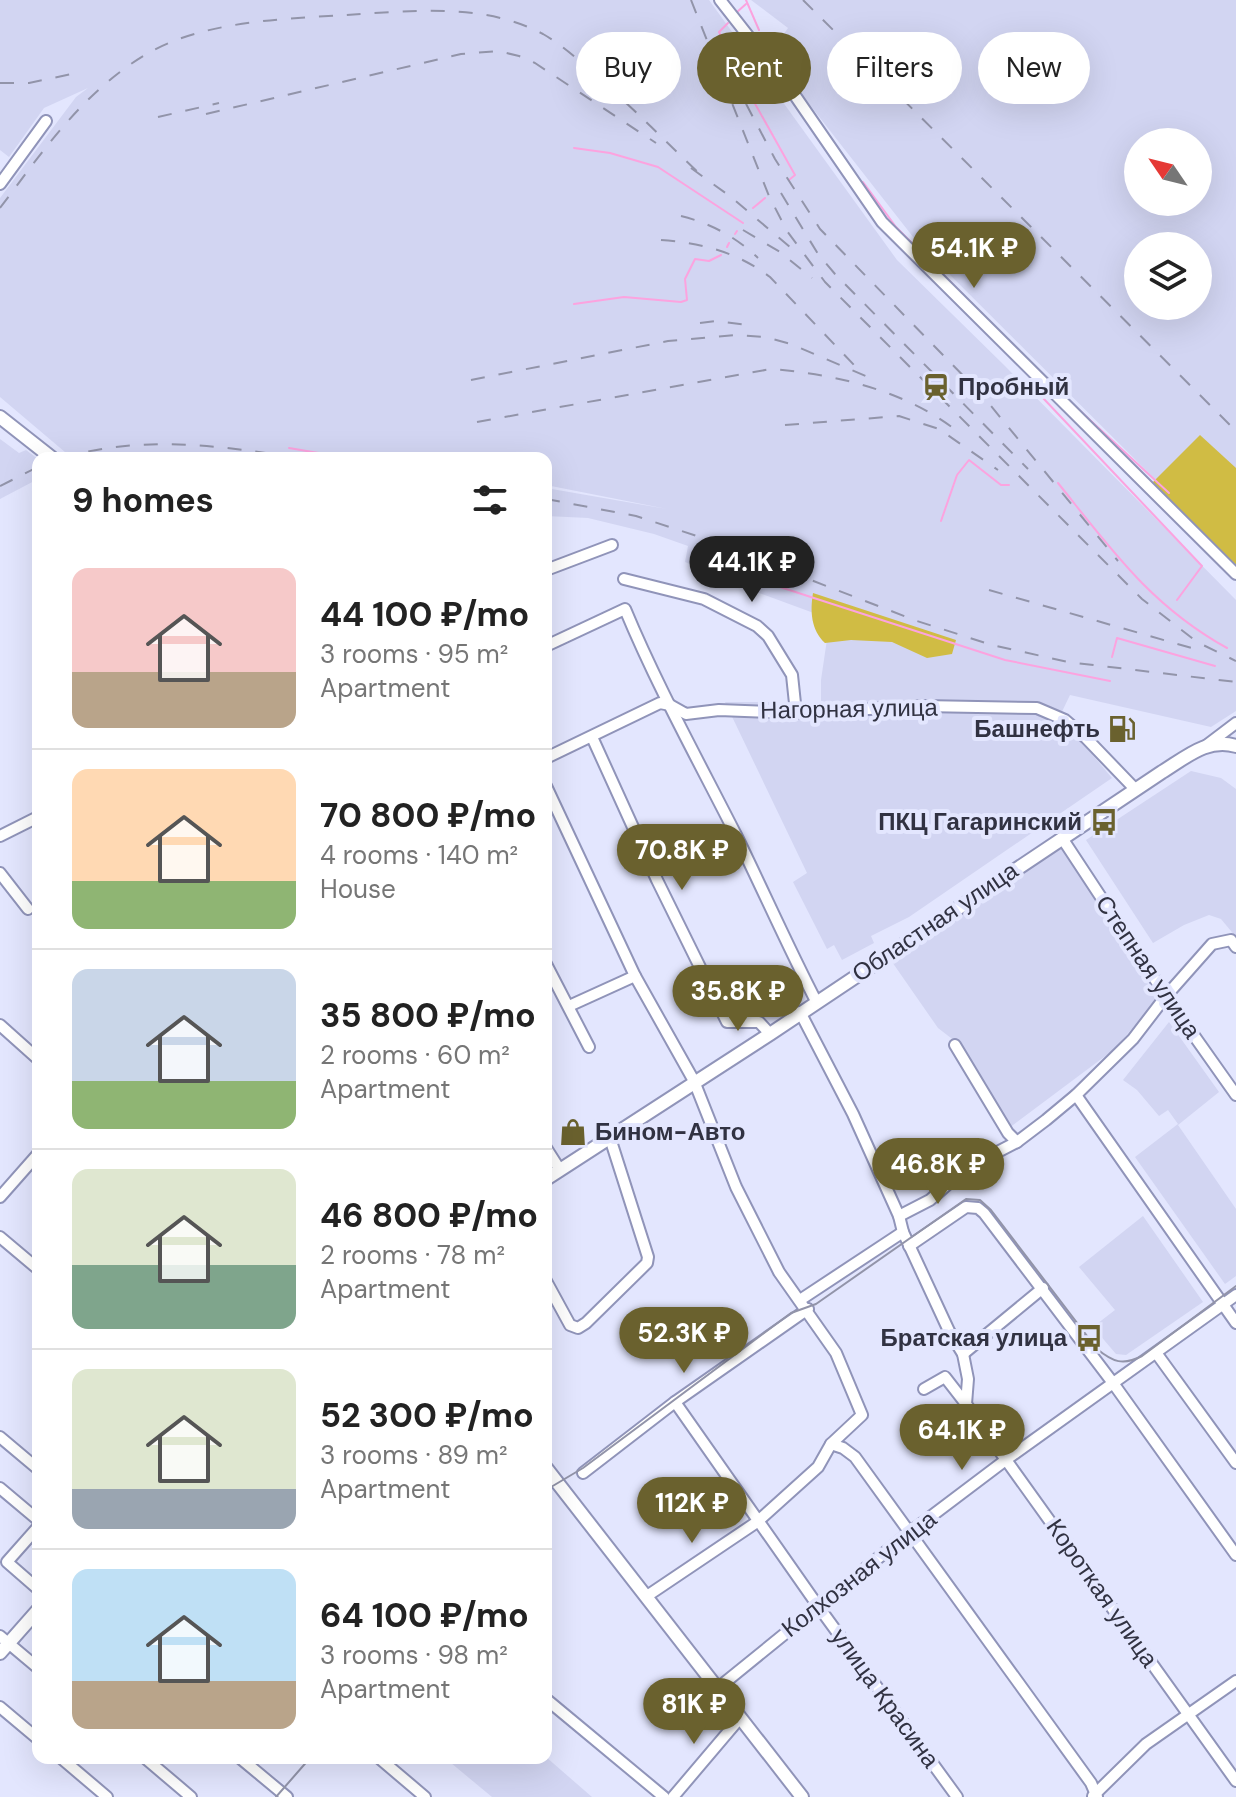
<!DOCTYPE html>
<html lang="en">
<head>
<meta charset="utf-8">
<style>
  body { margin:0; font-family:"DM Sans",sans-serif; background:#f2f2f2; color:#222; height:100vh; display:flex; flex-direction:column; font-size:30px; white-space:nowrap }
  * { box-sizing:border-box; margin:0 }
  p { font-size:26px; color:#767676 }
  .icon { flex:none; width:44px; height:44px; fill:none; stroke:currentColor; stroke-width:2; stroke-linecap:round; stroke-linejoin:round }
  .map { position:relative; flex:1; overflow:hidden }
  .side { position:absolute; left:32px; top:452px; width:520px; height:1312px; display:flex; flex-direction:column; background:#fff; border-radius:16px; box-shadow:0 8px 32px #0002 }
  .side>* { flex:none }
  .hud { position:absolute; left:576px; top:32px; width:540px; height:72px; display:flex; gap:16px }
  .needle { width:52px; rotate:305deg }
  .controls { position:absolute; left:1124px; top:128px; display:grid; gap:16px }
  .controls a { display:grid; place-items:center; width:88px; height:88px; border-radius:50%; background:#fff; box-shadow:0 8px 32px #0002; font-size:40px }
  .price { position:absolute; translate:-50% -68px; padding:0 18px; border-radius:28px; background:#6a612e; color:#fff; font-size:26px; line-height:52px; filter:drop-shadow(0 2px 4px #0008) }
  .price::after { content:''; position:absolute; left:50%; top:48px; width:24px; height:18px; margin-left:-12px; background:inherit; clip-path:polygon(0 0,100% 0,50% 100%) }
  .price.selected { background:#222; color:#fff }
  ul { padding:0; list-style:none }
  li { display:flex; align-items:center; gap:24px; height:200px; padding:0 40px }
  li+li { border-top:2px solid #e0e0e0 }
  li span { display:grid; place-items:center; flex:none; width:224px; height:160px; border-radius:16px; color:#555 }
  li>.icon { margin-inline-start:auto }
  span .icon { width:96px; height:96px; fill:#fffc; stroke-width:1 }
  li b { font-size:34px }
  h2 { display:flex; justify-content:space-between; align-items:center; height:96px; padding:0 40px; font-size:34px }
  .tag { padding:0 28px; border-radius:36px; background:#fff; box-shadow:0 8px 32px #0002; font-size:28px; line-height:72px }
  .tag.selected { background:#6a612e; color:#fff }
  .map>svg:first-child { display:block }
  .built { fill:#d2d5f2; fill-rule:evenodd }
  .green { fill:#d0bc44 }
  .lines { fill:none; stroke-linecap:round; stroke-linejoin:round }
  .stream { stroke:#fca3df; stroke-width:2 }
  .minor-casing { stroke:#9094b9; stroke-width:14 }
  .major-casing { stroke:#9094b9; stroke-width:16 }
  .minor { stroke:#fff; stroke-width:10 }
  .major { stroke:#fff; stroke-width:12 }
  .tram { stroke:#9294a9; stroke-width:2 }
  .rail { stroke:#9294a9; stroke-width:2; stroke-dasharray:14 14; stroke-linecap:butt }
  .labels { text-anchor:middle; stroke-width:8; stroke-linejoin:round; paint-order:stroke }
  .poi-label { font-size:24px; font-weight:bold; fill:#313242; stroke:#e3e6fe; text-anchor:end }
  .street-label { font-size:24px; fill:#313242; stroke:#e3e6fe }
</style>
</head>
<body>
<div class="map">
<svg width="1236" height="1797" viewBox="0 0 1236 1797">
  <rect width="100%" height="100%" fill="#e3e6fe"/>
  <!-- built -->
  <g class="built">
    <polygon points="0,0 709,0 897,260 1005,366 1236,600 1236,711 1211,727 1070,695 1057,722 1074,733 1112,778 909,917 871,936 874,943 842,960 834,945 827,949 793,882 807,873 725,702 821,702 821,680 830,619 748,589 685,562 688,546 654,534 588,518 546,516 546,488 667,509 546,485 546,458 387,458 369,455 379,458 72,458 0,397 0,198 76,97 88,88 44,108 9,157 0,150"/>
    <path d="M751,0H1236V560L917,242L770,54L788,28ZM1138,142H1198V202H1138ZM1138,246H1198V306H1138Z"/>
    <polygon points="0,439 19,453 26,450 38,459 38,479 0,499"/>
    <polygon points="1191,771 1221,778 1236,789 1236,937 1221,919 1209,915 1184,925 1153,943 1086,840"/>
    <polygon points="1060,844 1158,1000 1112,1051 1009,1128 960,1045 938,1028 890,959"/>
    <polygon points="1169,1022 1219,1092 1178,1125 1236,1209 1236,1276 1225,1284 1135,1157 1178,1124 1168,1110 1159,1116 1137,1090 1123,1080"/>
    <polygon points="1143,1216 1203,1302 1126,1355 1116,1354 1093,1327 1115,1310 1079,1267"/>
    <polygon points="546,1757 592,1797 492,1797 445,1758"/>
  </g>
  <!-- green -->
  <g class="green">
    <polygon points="1200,435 1236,468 1236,566 1152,483"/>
    <polygon points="718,555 748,564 753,581 746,586 723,571"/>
    <path d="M813,593L956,640L952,654L927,658L892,642L851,640L825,643C811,630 810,611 813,593Z"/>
  </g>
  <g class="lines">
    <!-- stream -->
    <g class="stream">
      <polyline points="746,0 759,30"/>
      <polyline points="737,12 746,4"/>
      <polyline points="728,23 719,32 744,84 795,175 789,180"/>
      <polyline points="574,148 610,153 658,167 743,223"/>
      <polyline points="863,182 896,227 985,317"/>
      <polyline points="753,208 765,198"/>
      <polyline points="735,234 737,231"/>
      <polyline points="727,247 729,243"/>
      <polyline points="574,304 624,297 681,302 687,300 685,279 695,259 709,261 721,255"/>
      <polyline points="1064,396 1169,493"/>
      <polyline points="1043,398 1202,566 1177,600"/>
      <polyline points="289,448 348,458"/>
      <polyline points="105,458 171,453 225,458"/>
      <path d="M1058,483C1111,549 1151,606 1227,648"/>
      <polyline points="941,521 957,475 969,460 1001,485 1009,485"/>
      <polyline points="738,568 780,587 1005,660 1110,681"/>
      <polyline points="1112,657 1117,638 1215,666"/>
    </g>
    <!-- minor casing -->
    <g class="minor-casing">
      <g id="minor">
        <polyline points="720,0 796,97 882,222 1236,574"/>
        <polyline points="0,184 46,121"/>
        <polyline points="546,570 612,545"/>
        <polyline points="624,579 704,599 757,626 768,636 792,675 796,713"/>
        <path d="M546,646L625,609C657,686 698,760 736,835C763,890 788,947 816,1001"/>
        <polyline points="592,737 657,880 727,1022 759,1022 770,1034"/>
        <polyline points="1207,745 1236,723"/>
        <polyline points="546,758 660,703 670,705 686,714 719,710 796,713 923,706 1037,708 1065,720 1086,738 1136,790"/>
        <polyline points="546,786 635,976 694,1081 736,1187 779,1272 836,1353 862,1415 831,1444 818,1467 757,1522 647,1596"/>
        <polyline points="0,836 38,817"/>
        <polyline points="1062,838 1166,996 1236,1095"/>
        <polyline points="0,873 28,909"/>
        <polyline points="546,964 589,1047"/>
        <polyline points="569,1006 635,976"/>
        <polyline points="800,1012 853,1114 899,1216 903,1232 949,1331 963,1354 968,1379 966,1404 1236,1781"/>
        <polyline points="0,1025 38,1059"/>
        <polyline points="955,1045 1008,1133 1017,1142"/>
        <polyline points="1076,1095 1236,1323"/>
        <polyline points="546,1148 560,1170"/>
        <polyline points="0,1197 38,1154"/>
        <polyline points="899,1216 930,1200 948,1184 984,1159 1017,1142 1046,1120 1076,1095 1133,1039 1166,996 1212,944 1231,940 1236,947"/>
        <polyline points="0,1237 38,1269"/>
        <polyline points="909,1246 966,1207 978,1208 984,1213 1113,1383 1236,1555"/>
        <polyline points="546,1281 570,1325 578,1328 586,1323 647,1263 648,1257 610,1138"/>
        <polyline points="800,1300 903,1232"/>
        <polyline points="963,1354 1043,1288"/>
        <polyline points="1157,1354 1236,1463"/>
        <polyline points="924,1389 945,1377 966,1404"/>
        <polyline points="675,1402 818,1606 957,1797"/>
        <polyline points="0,1437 38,1469"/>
        <polyline points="831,1444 843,1448 855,1457 1091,1783 1097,1797"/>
        <polyline points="583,1473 675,1402 808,1309"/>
        <polyline points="0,1488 38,1520"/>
        <polyline points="38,1527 7,1562 38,1589"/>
        <polyline points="0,1636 38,1668"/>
        <polyline points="718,1688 909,1533 1007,1459 1236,1295"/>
        <polyline points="546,1699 664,1797"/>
        <polyline points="0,1707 38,1739"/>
        <polyline points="61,1758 107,1797"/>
        <polyline points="145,1758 191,1797"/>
        <polyline points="240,1758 287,1797"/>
        <polyline points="379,1758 425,1797"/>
        <polyline points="1093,1796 1146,1744 1236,1681"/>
        <polyline points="673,1797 740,1718"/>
      </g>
    </g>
    <!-- major casing -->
    <g class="major-casing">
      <g id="major">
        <polyline points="0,417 52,458"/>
        <path d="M546,1179L770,1034L1162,772C1185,758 1208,737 1236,746"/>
        <polyline points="546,1468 802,1797"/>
        <polyline points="0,1653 38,1610"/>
      </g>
    </g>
    <!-- minor -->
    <use href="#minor" class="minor"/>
    <!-- major -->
    <use href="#major" class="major"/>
    <!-- tram -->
    <g class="tram">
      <path d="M546,1490L583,1468L791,1313L816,1304L966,1199L980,1200L991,1210L1097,1349C1113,1362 1123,1366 1142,1356L1236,1286"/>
      <polyline points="276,1797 310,1758"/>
    </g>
    <!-- rail -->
    <g class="rail">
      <polyline points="691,0 769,196 787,231 825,282 1142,599 1197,642 1236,661"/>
      <polyline points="803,0 1236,431"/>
      <polyline points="733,79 775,159 820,229 982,395 1118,561"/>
      <polyline points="0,83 29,83 81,72"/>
      <polyline points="206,114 461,54 498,51 519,56 535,63 656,143"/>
      <polyline points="158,117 219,103"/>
      <polyline points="691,168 731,197 791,248"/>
      <polyline points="781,193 818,254 835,274 1028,469"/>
      <path d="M0,208C43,151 83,92 145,55C201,21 282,19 346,15C410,11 483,2 543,34C564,46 582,63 600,79C635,110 667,143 701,175"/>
      <path d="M681,216C710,223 736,237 758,258"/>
      <polyline points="743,230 780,252 812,278"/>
      <path d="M661,240C702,243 737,252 770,277L855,366"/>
      <polyline points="700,323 717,321 755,326"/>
      <polyline points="471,380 668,341 735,335 765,337 791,344 875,380"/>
      <path d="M477,422L771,369C836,374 906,391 957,431"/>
      <polyline points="785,425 899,416 939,429 998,470"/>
      <path d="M61,458C141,435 218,445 298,458"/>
      <polyline points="0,486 38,467"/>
      <polyline points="546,499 636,516 697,536 917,621 992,645 1068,662 1236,682"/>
      <polyline points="989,590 1202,651"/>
    </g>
  </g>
  <!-- icons -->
  <defs>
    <g id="station-bare" transform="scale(2.16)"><path d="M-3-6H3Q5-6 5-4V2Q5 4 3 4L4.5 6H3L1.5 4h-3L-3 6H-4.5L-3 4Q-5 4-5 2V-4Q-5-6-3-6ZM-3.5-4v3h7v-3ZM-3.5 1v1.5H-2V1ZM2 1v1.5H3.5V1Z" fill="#6a612e" stroke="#e3e6fe" stroke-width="2.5" paint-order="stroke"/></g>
    <g id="fuel-bare" transform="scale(2.16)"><path d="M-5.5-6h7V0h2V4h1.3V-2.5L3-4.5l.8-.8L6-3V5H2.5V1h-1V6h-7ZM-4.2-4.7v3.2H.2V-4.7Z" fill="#6a612e" stroke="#e3e6fe" stroke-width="2.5" paint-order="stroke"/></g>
    <g id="bus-bare" transform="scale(2.16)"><path d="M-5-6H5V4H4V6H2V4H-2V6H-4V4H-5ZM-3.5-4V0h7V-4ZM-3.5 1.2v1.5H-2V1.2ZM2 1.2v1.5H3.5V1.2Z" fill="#6a612e" stroke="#e3e6fe" stroke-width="2.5" paint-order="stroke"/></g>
    <g id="shop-bare" transform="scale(2.16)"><path d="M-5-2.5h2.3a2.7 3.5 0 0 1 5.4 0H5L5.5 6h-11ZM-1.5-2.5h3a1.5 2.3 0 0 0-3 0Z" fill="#6a612e" stroke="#e3e6fe" stroke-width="2.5" paint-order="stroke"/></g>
  </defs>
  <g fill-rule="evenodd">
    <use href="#station-bare" x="936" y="387"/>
    <use href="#fuel-bare" x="1122" y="729"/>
    <use href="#bus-bare" x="1104" y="822"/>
    <use href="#shop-bare" x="573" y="1132"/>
    <use href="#bus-bare" x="1089" y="1338"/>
  </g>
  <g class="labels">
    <!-- poi labels -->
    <g class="poi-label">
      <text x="958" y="395" text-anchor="start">Пробный</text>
      <text x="1100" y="737">Башнефть</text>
      <text x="1082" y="830">ПКЦ Гагаринский</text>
      <text x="595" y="1140" text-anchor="start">Бином-Авто</text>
      <text x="1067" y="1346">Братская улица</text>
    </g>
    <!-- street labels -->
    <g class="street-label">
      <text transform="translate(849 709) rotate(-1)" y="8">Нагорная улица</text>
      <text transform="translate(935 922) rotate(-34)" y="8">Областная улица</text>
      <text transform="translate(1148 967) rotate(56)" y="8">Степная улица</text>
      <text transform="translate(859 1574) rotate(-38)" y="8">Колхозная улица</text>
      <text transform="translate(1102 1593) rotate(55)" y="8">Короткая улица</text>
      <text transform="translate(885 1698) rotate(54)" y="8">улица Красина</text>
    </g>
  </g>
</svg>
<div class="controls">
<a><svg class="needle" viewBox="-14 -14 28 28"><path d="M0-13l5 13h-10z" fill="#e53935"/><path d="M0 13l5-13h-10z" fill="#767676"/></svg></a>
<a><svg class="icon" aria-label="layers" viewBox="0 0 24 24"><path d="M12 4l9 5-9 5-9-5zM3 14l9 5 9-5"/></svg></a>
</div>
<b class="price" style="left:974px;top:290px">54.1K ₽</b>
<b class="price selected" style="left:752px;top:604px">44.1K ₽</b>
<b class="price" style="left:682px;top:892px">70.8K ₽</b>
<b class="price" style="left:738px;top:1033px">35.8K ₽</b>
<b class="price" style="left:938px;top:1206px">46.8K ₽</b>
<b class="price" style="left:684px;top:1375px">52.3K ₽</b>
<b class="price" style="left:962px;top:1472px">64.1K ₽</b>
<b class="price" style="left:692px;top:1545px">112K ₽</b>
<b class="price" style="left:694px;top:1746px">81K ₽</b>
<div class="hud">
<a class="tag">Buy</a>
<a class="tag selected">Rent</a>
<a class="tag">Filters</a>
<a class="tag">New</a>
</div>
<section class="side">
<h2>9 homes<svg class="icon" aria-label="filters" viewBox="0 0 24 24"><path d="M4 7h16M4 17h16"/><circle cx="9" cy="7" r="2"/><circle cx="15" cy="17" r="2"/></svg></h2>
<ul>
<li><span style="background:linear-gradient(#f6c9c9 65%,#b9a48a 0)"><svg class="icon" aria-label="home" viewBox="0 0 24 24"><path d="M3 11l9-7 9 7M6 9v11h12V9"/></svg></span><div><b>44 100 ₽/mo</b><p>3 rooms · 95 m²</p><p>Apartment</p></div></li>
<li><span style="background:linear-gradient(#ffd9b3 70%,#8fb573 0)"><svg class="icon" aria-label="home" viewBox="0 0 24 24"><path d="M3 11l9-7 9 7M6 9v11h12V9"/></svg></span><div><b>70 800 ₽/mo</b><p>4 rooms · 140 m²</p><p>House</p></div></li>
<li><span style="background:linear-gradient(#c9d6e8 70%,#8fb573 0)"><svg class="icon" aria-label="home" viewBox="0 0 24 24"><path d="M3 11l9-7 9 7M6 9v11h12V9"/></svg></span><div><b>35 800 ₽/mo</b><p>2 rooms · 60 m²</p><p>Apartment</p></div></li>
<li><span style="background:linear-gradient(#dfe7d0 60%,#7fa58c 0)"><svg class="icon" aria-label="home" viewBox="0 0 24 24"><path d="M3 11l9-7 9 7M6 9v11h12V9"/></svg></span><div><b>46 800 ₽/mo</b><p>2 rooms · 78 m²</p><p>Apartment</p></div></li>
<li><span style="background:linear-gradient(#dfe7d0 75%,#9aa5b1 0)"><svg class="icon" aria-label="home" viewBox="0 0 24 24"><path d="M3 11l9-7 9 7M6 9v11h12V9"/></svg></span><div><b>52 300 ₽/mo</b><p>3 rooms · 89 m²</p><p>Apartment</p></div></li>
<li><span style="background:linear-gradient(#bfe0f5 70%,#b9a48a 0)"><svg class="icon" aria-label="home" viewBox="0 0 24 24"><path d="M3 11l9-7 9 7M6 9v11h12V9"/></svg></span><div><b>64 100 ₽/mo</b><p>3 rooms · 98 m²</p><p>Apartment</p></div></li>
</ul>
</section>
</div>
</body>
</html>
